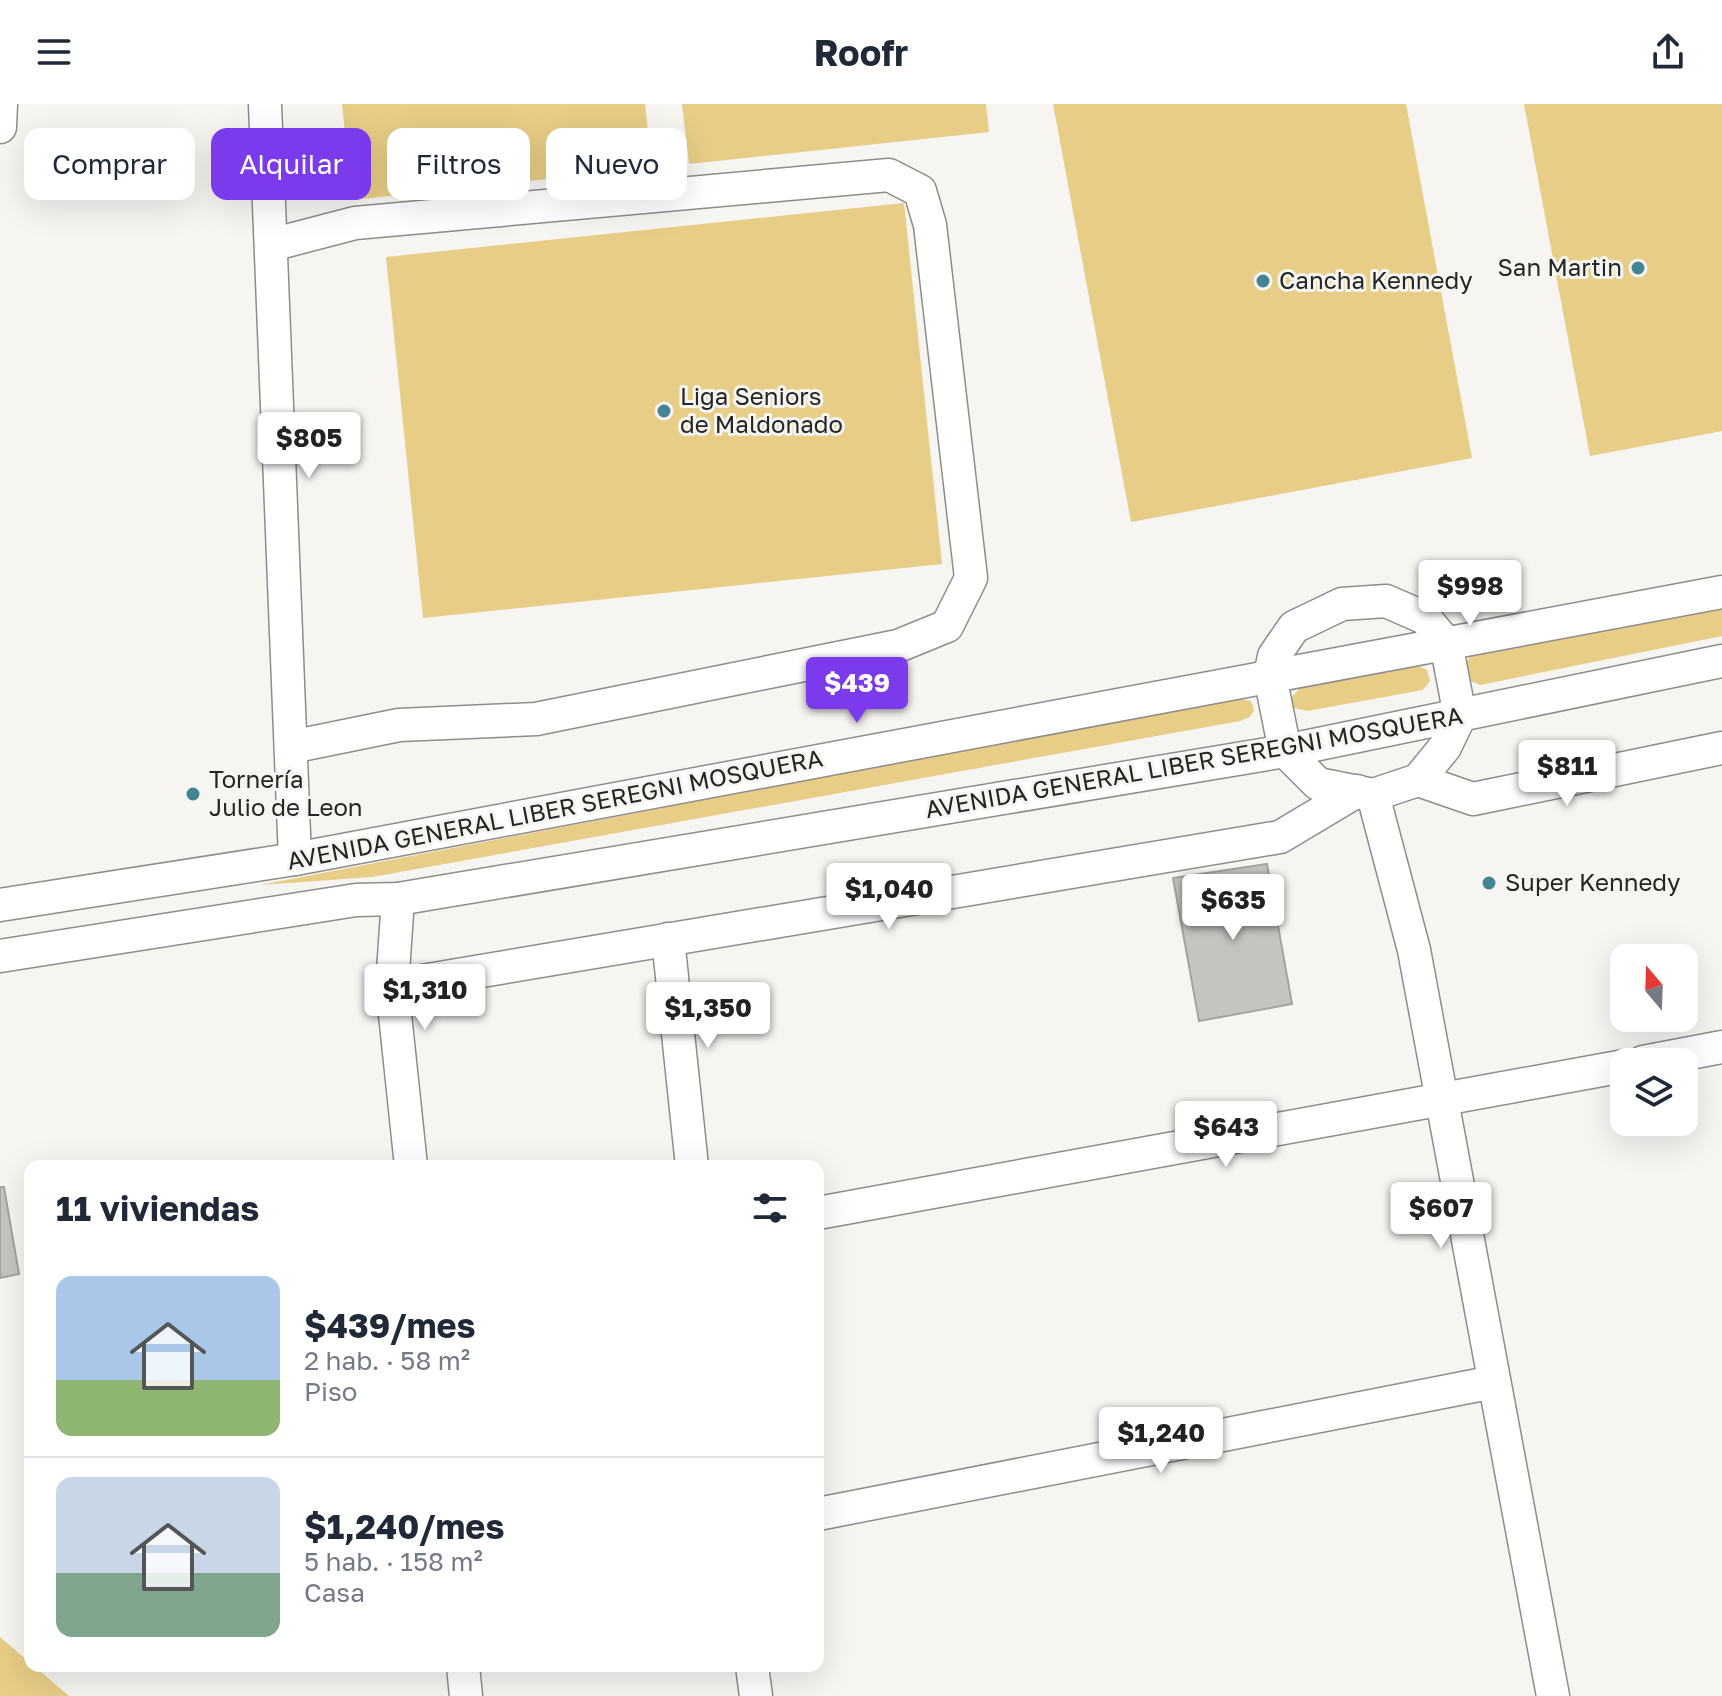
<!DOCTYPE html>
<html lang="es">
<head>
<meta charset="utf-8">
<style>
  body { margin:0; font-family:"Golos Text",sans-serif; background:#f6f6f7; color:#1f2937; height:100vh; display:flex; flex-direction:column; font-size:30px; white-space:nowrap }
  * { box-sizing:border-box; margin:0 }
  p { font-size:26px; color:#747a83 }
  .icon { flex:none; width:44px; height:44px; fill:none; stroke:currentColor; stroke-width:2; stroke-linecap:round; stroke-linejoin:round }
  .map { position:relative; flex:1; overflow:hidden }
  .side { position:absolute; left:24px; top:1056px; width:800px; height:512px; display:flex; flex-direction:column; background:#fff; border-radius:16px; box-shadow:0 8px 32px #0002 }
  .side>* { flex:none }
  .banner { position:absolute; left:24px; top:24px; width:800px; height:72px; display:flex; gap:16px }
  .needle { width:52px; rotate:341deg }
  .controls { position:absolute; left:1610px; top:840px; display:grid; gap:16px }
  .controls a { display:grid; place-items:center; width:88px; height:88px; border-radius:16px; background:#fff; box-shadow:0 8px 32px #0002; font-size:40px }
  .price { position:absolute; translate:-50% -68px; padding:0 18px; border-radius:8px; background:#fff; color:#222; font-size:26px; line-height:52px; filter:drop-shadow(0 2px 4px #0008) }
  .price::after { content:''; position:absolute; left:50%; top:48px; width:24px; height:18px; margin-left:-12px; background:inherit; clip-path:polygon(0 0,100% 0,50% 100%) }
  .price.selected { background:#7c3aed; color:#fff }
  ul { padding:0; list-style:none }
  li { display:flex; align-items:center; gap:24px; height:200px; padding:0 32px }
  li+li { border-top:2px solid #e0e1e3 }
  li span { display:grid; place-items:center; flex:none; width:224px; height:160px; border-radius:16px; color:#555 }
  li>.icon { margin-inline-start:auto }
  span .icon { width:96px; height:96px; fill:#fffc; stroke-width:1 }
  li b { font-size:34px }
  h2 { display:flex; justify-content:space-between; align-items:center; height:96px; padding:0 32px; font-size:34px }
  .tag { padding:0 28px; border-radius:16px; background:#fff; box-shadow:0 8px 32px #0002; font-size:28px; line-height:72px }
  .tag.selected { background:#7c3aed; color:#fff }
  header { display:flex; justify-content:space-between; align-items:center; height:104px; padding:0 32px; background:#fff; font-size:36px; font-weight:700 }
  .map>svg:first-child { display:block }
  .green { fill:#e7cd85 }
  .building { fill:#c6c4c1; stroke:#a4a3a0; stroke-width:2 }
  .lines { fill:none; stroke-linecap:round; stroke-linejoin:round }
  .minor-casing { stroke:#8e8d8a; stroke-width:35 }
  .minor { stroke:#fff; stroke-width:32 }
  .poi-dot { fill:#428595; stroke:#f6f5f2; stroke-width:3 }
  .labels { text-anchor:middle; stroke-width:6; stroke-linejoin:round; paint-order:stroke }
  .poi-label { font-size:24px; fill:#252523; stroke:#f6f5f2; text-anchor:start }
  .street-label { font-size:24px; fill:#252523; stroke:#f6f5f2 }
</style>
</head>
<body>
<header><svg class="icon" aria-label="menu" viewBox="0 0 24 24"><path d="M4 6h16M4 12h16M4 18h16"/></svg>Roofr<svg class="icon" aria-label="share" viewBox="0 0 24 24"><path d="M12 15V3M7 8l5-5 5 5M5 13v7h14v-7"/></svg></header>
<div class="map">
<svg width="1722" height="1592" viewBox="0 0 1722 1592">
  <rect width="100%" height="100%" fill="#f6f5f2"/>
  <!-- green -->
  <g class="green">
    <polygon points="342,0 645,0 652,64 352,96"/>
    <polygon points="682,0 986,0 989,28 689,60"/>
    <polygon points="1053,0 1406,0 1472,354 1131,418"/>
    <polygon points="1524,0 1722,0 1722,327 1590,352"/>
    <polygon points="904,99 942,460 423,514 386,153"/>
    <polygon points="1722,505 1722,532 1480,581 1468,576 1464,562 1470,552 1485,548"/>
    <polygon points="1417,561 1427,566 1430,577 1423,586 1307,607 1294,604 1290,595 1299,585"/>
    <polygon points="1236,594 1251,597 1254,606 1250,613 1240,617 372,773 260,781"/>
    <polygon points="0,1533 69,1592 0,1592"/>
  </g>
  <!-- building -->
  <g class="building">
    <polygon points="1267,760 1292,900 1199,917 1173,774"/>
    <polygon points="0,1083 4,1083 19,1170 0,1174"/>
  </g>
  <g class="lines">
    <!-- minor casing -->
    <g class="minor-casing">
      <g id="minor">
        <polyline points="265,0 295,755"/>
        <polyline points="0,23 1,0"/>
        <polyline points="271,141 355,119 889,71 920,87 930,121 971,474 947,522 898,542 536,615 399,621 291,643"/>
        <polygon points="1386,497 1425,514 1446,539 1460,612 1445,643 1418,676 1373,691 1318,680 1285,647 1270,572 1274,552 1294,523 1342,500"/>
        <polyline points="1418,676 1473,695 1722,644"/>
        <polyline points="1373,691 1414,846 1553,1592"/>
        <polyline points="398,795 392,882 411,1062"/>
        <polyline points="0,801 295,755 1722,488"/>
        <polyline points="668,835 692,1062"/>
        <polyline points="0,852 356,796 398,795 1285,647 1722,557"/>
        <polyline points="392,882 1280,733 1357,687"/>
        <polyline points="1643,958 1722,943"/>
        <polyline points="818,1109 1624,962"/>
        <polyline points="818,1410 1494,1278"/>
        <polyline points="463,1562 466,1592"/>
        <polyline points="752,1562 756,1592"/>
      </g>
    </g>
    <!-- minor -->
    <use href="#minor" class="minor"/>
  </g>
  <!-- markers -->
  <g class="poi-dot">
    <circle cx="1638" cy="164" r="8"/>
    <circle cx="1263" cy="177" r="8"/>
    <circle cx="664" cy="307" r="8"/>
    <circle cx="193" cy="690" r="8"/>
    <circle cx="1489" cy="779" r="8"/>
  </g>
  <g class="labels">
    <!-- poi labels -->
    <g class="poi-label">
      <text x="1622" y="172" text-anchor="end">San Martin</text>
      <text x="1279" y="185">Cancha Kennedy</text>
      <text x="680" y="301">Liga Seniors<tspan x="680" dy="28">de Maldonado</tspan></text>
      <text x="209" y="684">Tornería<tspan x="209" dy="28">Julio de Leon</tspan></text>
      <text x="1505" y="787">Super Kennedy</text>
    </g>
    <!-- street labels -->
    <g class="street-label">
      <text transform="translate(1194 659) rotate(-10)" y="8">AVENIDA GENERAL LIBER SEREGNI MOSQUERA</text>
      <text transform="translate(555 706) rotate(-11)" y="8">AVENIDA GENERAL LIBER SEREGNI MOSQUERA</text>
    </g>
  </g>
</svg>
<div class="controls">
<a><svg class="needle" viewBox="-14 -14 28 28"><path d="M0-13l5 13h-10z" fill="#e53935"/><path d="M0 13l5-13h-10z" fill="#747a83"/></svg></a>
<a><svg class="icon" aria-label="layers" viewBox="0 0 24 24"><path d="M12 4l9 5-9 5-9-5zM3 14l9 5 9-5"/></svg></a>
</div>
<b class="price" style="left:309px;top:376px">$805</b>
<b class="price" style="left:1470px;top:524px">$998</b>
<b class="price selected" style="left:857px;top:621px">$439</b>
<b class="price" style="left:1567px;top:704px">$811</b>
<b class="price" style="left:889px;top:827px">$1,040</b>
<b class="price" style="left:1233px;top:838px">$635</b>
<b class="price" style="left:425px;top:928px">$1,310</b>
<b class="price" style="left:708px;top:946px">$1,350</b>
<b class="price" style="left:1226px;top:1065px">$643</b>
<b class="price" style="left:1441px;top:1146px">$607</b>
<b class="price" style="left:1161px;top:1371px">$1,240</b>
<div class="banner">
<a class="tag">Comprar</a>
<a class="tag selected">Alquilar</a>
<a class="tag">Filtros</a>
<a class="tag">Nuevo</a>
</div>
<section class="side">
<h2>11 viviendas<svg class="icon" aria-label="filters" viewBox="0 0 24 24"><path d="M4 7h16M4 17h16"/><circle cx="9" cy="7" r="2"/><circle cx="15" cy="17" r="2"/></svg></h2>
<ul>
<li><span style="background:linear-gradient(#a9c7e8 65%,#8fb573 0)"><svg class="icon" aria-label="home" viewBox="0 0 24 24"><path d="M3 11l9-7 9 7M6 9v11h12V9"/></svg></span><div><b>$439/mes</b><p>2 hab. · 58 m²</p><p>Piso</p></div></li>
<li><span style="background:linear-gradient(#c9d6e8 60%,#7fa58c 0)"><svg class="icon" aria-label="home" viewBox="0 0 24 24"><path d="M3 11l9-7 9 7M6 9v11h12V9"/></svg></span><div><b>$1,240/mes</b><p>5 hab. · 158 m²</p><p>Casa</p></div></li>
</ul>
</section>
</div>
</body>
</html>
